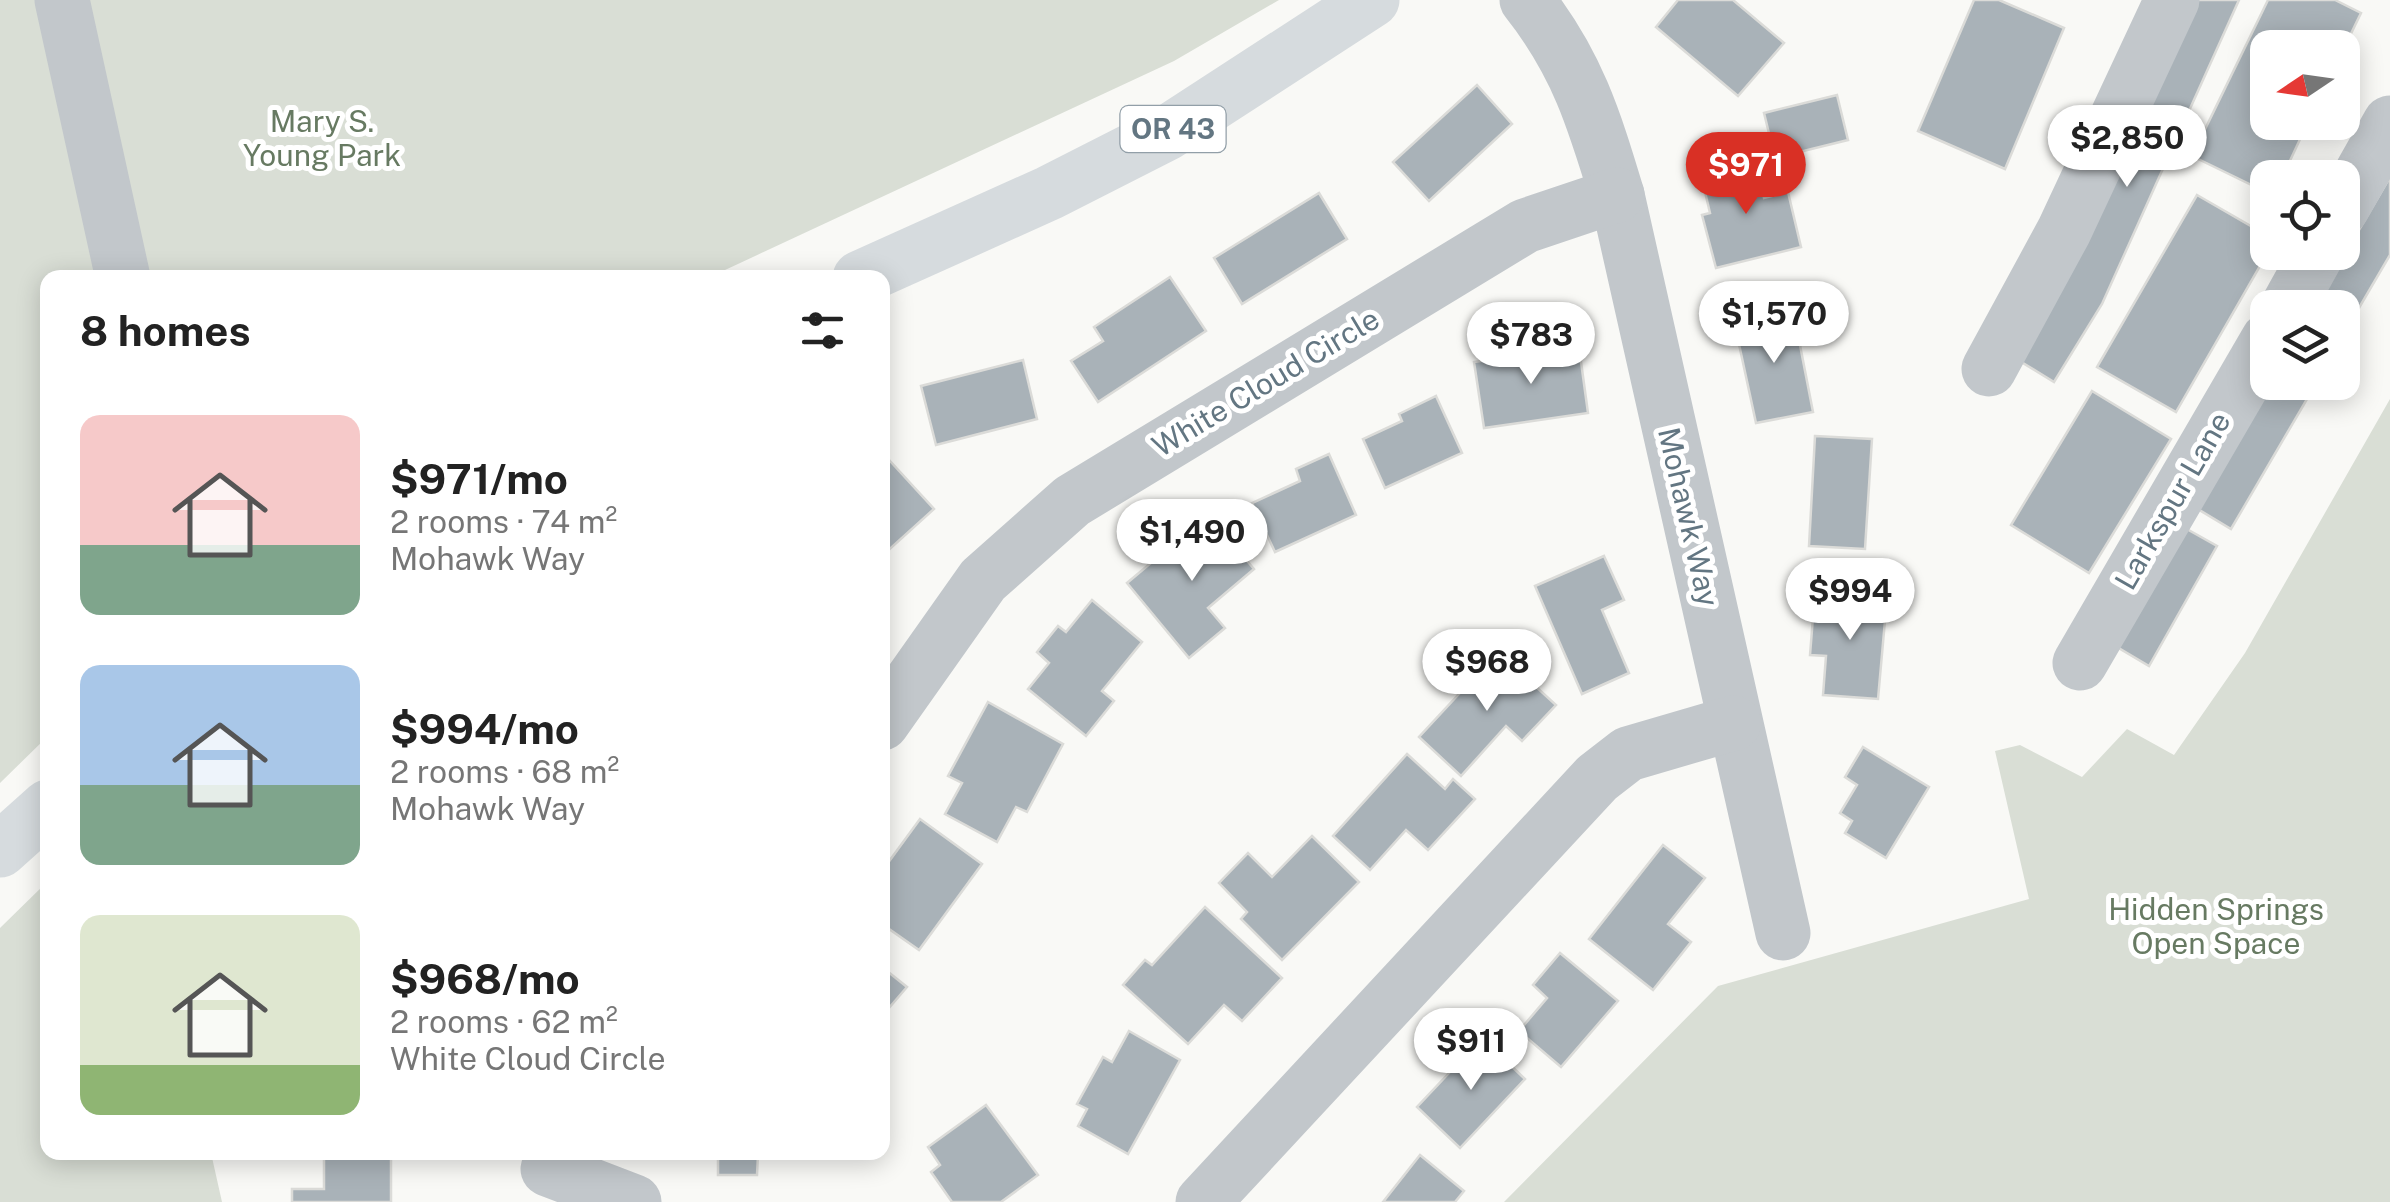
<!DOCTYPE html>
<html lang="en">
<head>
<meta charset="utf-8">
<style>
  body { margin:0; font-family:"Public Sans",sans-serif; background:#f2f2f2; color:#222; height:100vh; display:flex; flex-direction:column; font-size:38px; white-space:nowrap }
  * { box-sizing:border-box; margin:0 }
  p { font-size:32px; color:#767676 }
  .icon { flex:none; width:55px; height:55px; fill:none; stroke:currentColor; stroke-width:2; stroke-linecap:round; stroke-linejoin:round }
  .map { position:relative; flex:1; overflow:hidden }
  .drawer { position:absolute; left:40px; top:270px; width:850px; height:890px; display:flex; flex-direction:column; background:#fff; border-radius:20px; box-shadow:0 5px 25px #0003 }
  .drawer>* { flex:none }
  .needle { width:65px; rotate:257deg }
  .tools { position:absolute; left:2250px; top:30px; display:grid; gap:20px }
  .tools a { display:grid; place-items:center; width:110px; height:110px; border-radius:20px; background:#fff; box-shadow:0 5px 25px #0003; font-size:50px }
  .price { position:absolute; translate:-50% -85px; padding:0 22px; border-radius:35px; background:#fff; color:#222; font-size:32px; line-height:65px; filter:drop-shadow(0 2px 5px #0008) }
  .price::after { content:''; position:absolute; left:50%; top:60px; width:30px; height:22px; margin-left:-15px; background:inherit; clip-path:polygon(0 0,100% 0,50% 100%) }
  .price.active { background:#d93025; color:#fff }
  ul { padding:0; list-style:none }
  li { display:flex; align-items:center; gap:30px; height:250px; padding:0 40px }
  li span { display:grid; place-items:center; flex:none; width:280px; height:200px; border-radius:20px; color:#555 }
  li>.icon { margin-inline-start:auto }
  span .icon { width:120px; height:120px; fill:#fffc; stroke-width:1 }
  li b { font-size:42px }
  h2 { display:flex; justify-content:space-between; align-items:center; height:120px; padding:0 40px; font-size:42px }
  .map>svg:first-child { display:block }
  .green { fill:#d9ded5 }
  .building { fill:#a9b2b8; stroke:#dbdbd8; stroke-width:2.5 }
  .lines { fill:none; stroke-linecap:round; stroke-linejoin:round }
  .minor { stroke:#c2c7cb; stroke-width:55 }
  .major { stroke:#d6dbde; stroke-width:55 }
  .labels { text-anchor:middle; stroke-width:10; stroke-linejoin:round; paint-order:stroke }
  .shield { fill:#fff; stroke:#929fa8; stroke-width:2.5 }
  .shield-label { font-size:28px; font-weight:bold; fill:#637682 }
  .park-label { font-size:30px; fill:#677a62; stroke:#fff }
  .street-label { font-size:30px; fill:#637682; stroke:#fff }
</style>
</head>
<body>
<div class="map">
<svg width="2390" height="1202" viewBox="0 0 2390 1202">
  <rect width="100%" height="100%" fill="#f9f9f6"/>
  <!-- green -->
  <g class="green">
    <polygon points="0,0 1279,0 1174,61 710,277 48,278 47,737 0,783"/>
    <polygon points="2390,399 2390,1202 1504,1202 1718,986 2029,899 1995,751 2020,745 2082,777 2127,729 2174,755 2245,653"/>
    <polygon points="47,882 48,1152 211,1153 222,1202 0,1202 0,928"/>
  </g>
  <!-- building -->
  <g class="building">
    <polygon points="1678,0 1733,0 1784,43 1738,96 1656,27"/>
    <polygon points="1974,0 1999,0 2064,28 2005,169 1918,131"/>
    <polygon points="2193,0 2239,0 2102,304 2054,382 2018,360"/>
    <polygon points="2268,0 2335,0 2361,13 2342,52 2342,48 2268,48 2268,122 2308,122 2282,178 2268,178 2268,193 2192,156"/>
    <polygon points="1477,85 1512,124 1429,201 1393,162"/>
    <polygon points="1837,95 1848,140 1775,158 1764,113"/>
    <polygon points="1756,162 1764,198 1788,192 1801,247 1716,268 1702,215 1710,213 1701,175"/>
    <polygon points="2390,177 2390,255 2349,325 2342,321 2342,308 2315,305"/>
    <polygon points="1319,193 1347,239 1242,304 1214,258"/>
    <polygon points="2197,195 2268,236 2268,252 2176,412 2097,367"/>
    <polygon points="1170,277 1206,331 1098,402 1071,361 1103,341 1094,327"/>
    <polygon points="1793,309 1813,412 1756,423 1734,321"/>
    <polygon points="1579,347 1588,413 1484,428 1474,362"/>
    <polygon points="1023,360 1037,419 936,445 921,386"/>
    <polygon points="2269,382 2317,382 2231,529 2196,508"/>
    <polygon points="2092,391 2171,439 2089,573 2011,525"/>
    <polygon points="1436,396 1462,453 1385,488 1363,439 1402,421 1399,414"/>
    <polygon points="1815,436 1872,439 1865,549 1809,546"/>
    <polygon points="1329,454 1356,515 1275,552 1252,503 1300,481 1296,469"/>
    <polygon points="890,461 934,509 882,556 882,468"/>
    <polygon points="1208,515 1254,569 1208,608 1225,628 1189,658 1127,583"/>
    <polygon points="2185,528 2217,546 2149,666 2117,647"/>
    <polygon points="1604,556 1624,600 1602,610 1629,673 1582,694 1535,586"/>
    <polygon points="1815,592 1887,598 1878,699 1823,695 1826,656 1810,655"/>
    <polygon points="1092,600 1142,642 1102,691 1114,701 1086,736 1028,689 1049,663 1037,652 1058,626 1066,632"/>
    <polygon points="1498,652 1556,705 1522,741 1506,726 1461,776 1419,737"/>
    <polygon points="988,702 1063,744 1027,812 1016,807 997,842 945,814 962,783 948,776"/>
    <polygon points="1863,747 1929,787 1886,858 1845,833 1852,821 1840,813 1857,785 1845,777"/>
    <polygon points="1407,754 1445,789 1453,779 1475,799 1428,850 1406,830 1370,870 1333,836"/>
    <polygon points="920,819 982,864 919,950 882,924 882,871"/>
    <polygon points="1312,836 1359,882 1282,960 1241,919 1247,912 1219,883 1248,853 1272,877"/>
    <polygon points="1663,845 1705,878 1668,924 1691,942 1653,990 1589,939"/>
    <polygon points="1205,907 1282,978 1242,1021 1224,1005 1188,1044 1123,985 1145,960 1152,965"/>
    <polygon points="1560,953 1618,1001 1561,1067 1519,1031 1547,998 1533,985"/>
    <polygon points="882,967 907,987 882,1016"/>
    <polygon points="1129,1031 1180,1060 1128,1154 1078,1126 1087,1109 1077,1104 1103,1057 1112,1062"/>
    <polygon points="1482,1038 1525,1079 1460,1148 1417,1107"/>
    <polygon points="986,1105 1038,1175 1001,1202 952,1202 931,1172 940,1165 928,1147"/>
    <polygon points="303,1152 391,1152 391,1202 292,1202 292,1189 324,1189 324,1155"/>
    <polygon points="827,1152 758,1155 757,1175 718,1175 718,1154 672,1154"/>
    <polygon points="1420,1155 1464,1191 1455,1202 1383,1202"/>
  </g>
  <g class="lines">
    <!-- minor -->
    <g class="minor">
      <polyline points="62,0 123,278"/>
      <path d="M1527,0C1577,63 1594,119 1617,195L1783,933"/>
      <polyline points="2342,208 2390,123"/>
      <polyline points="2287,308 2318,252"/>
      <polyline points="1989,369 2064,231 2172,0"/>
      <polyline points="2080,663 2268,340"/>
      <polyline points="882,723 983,580 1072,501 1525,226 1617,195"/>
      <polyline points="557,1152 548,1169 634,1202"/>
      <polyline points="1203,1202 1597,778 1628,754 1734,723"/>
    </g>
    <!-- major -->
    <g class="major">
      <polyline points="860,278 1049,193 1167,133 1372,0"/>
      <polyline points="0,850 48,807"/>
    </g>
  </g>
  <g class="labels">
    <!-- shield labels -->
    <rect class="shield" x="1120.5" y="106" width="105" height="46" rx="8"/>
    <g class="shield-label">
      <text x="1173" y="139">OR 43</text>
    </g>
    <!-- park labels -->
    <g class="park-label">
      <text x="322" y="132">Mary S.<tspan x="322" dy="34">Young Park</tspan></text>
      <text x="2216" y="920">Hidden Springs<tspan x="2216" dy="34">Open Space</tspan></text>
    </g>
    <!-- street labels -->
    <g class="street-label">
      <text transform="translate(1266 383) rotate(-31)" y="10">White Cloud Circle</text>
      <text transform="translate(2173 501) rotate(-60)" y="10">Larkspur Lane</text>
      <text transform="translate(1688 517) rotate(77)" y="10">Mohawk Way</text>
    </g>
  </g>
</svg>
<div class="tools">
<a><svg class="needle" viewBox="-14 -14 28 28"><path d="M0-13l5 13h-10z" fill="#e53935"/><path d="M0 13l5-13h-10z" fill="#767676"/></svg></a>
<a><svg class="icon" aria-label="locate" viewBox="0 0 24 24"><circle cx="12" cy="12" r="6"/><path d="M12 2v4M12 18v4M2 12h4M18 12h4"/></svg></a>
<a><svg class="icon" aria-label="layers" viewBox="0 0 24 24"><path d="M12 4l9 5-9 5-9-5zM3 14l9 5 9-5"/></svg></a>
</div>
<b class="price" style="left:2127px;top:190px">$2,850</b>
<b class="price active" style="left:1746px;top:217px">$971</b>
<b class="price" style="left:1774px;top:366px">$1,570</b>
<b class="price" style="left:1531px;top:387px">$783</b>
<b class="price" style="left:1192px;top:584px">$1,490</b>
<b class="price" style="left:1850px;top:643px">$994</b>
<b class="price" style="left:1487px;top:714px">$968</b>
<b class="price" style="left:1471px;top:1093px">$911</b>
<section class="drawer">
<h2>8 homes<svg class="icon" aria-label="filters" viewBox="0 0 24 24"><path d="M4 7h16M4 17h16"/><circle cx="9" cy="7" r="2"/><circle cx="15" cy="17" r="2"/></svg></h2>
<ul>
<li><span style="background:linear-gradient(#f6c9c9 65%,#7fa58c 0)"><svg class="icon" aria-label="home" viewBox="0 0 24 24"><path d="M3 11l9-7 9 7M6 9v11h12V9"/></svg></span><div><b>$971/mo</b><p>2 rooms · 74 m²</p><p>Mohawk Way</p></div></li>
<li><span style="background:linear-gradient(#a9c7e8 60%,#7fa58c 0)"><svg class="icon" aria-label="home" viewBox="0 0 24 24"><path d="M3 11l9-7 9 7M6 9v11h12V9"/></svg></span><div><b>$994/mo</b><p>2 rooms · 68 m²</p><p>Mohawk Way</p></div></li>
<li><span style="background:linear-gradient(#dfe7d0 75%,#8fb573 0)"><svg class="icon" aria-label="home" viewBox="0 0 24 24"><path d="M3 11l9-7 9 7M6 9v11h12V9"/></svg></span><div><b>$968/mo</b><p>2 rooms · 62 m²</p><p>White Cloud Circle</p></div></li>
</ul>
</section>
</div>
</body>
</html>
